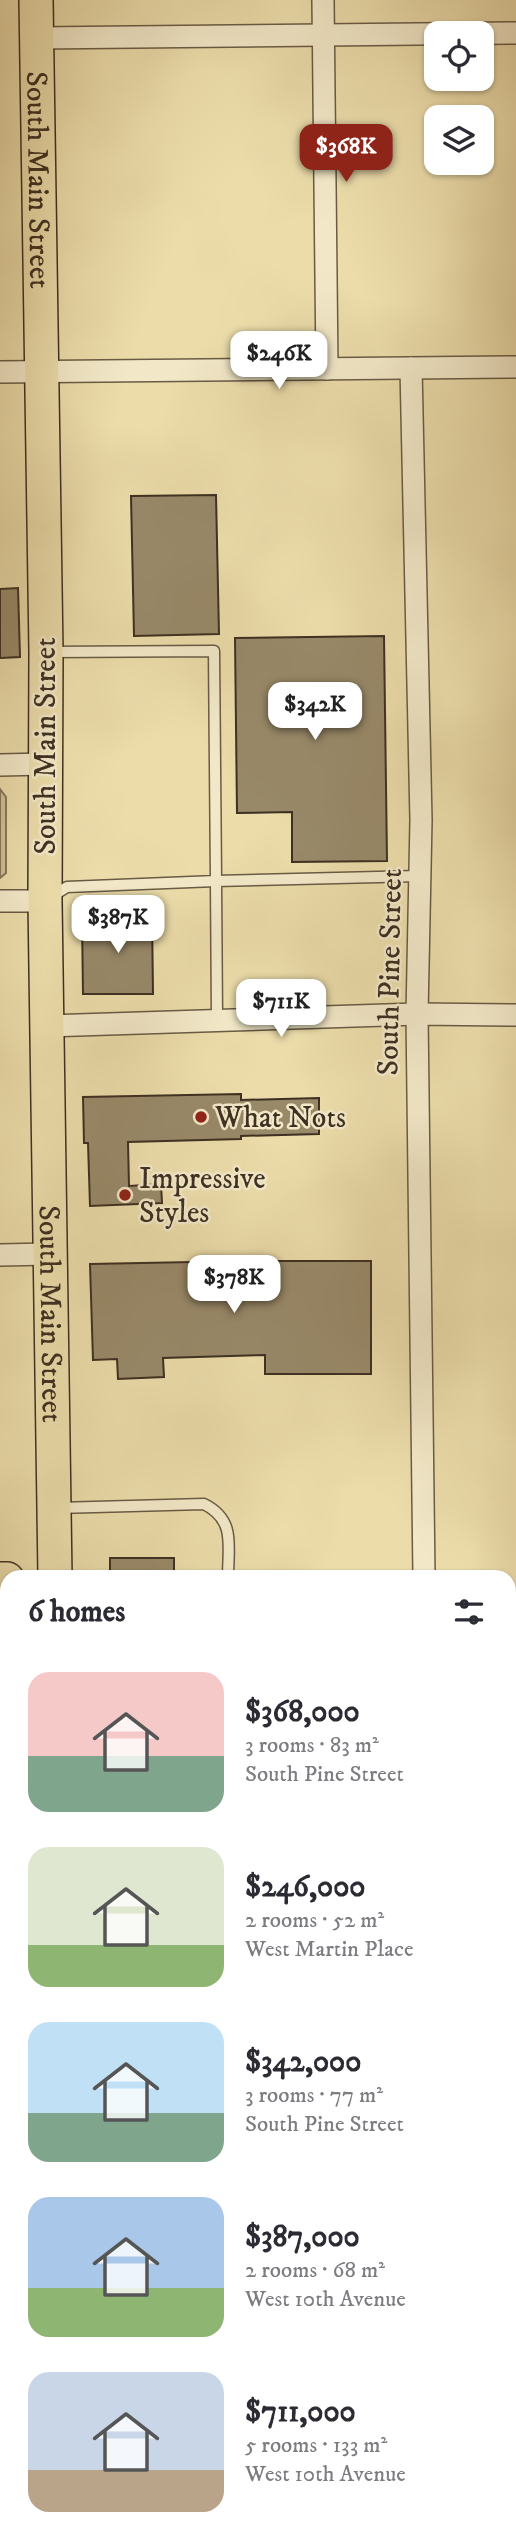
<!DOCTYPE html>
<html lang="en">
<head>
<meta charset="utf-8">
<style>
  body { margin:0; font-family:"IM FELL DW Pica",serif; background:#f7f7f7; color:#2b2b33; height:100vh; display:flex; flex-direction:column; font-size:26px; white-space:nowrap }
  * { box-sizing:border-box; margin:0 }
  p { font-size:23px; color:#7c7c81 }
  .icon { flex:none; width:38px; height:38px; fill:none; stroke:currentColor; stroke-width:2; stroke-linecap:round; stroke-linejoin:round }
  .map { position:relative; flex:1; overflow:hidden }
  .sheet { position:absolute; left:0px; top:1570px; width:516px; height:975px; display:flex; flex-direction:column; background:#fff; border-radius:21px 21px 0 0; box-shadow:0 2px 5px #0004 }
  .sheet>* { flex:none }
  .controls { position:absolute; left:424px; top:21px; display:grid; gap:14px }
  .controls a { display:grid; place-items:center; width:70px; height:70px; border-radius:14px; background:#fff; box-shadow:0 2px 5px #0004; font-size:35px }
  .price { position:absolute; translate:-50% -60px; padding:0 16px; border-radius:14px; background:#fff; color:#222; font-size:23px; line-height:46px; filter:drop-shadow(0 2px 4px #0008) }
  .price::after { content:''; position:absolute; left:50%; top:42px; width:21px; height:16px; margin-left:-10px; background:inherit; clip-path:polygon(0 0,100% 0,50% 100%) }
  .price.current { background:#8f2418; color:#fff }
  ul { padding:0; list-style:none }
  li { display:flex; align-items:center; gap:21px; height:175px; padding:0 28px }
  li span { display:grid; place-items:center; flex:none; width:196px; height:140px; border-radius:21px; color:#555 }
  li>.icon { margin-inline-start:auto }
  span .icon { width:84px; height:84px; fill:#fffc; stroke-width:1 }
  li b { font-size:30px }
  h2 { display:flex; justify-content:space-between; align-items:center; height:84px; padding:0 28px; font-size:30px }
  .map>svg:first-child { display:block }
  .green { fill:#cebf93; stroke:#86785a; stroke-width:2 }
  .building { fill:#988969; stroke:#3e3022; stroke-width:2 }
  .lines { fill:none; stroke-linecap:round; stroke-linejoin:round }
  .lane-casing { stroke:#695b44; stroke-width:13 }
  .street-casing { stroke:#695b44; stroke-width:24 }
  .secondary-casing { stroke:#3e3022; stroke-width:32 }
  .primary-casing { stroke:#3e3022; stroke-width:36 }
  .lane { stroke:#f2e8c8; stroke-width:10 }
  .street { stroke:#f2e8c8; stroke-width:21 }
  .secondary { stroke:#f2e8c8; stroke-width:30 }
  .primary { stroke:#ebdcaa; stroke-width:33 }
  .poi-dot { fill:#8f2418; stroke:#f2e8c8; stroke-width:2.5 }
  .labels { text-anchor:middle; stroke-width:5; stroke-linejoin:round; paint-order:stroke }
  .street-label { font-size:30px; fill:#3e3022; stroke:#f2e8c8 }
  .poi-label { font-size:30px; fill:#3e3022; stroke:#f2e8c8; text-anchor:start }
</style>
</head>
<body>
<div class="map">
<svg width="516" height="2543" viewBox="0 0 516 2543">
  <rect width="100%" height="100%" fill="#ebdcaa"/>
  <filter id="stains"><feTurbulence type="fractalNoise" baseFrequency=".00286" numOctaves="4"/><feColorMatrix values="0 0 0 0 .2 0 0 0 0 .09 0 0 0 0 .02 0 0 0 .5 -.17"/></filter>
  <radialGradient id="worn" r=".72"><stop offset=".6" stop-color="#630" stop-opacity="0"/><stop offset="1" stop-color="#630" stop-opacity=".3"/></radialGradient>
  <!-- green -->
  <g class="green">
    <polygon points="0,789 6,797 6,873 0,878"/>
    <rect x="0" y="2233" width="7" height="96"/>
  </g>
  <!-- building -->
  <g class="building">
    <polygon points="216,495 219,634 134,636 131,496"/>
    <polygon points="18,588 20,657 0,658 0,589"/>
    <polygon points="384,636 387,861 292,862 292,812 237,813 235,638"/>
    <polygon points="152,916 153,994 83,994 82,917"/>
    <polygon points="241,1094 241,1100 319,1098 319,1134 241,1136 241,1139 128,1142 129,1186 161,1184 162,1203 90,1206 88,1143 84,1143 83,1097"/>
    <polygon points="245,1261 371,1261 371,1374 265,1374 265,1355 163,1358 164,1377 118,1379 117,1359 93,1360 90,1264"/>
    <rect x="110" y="1558" width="64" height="19"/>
  </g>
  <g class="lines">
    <!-- lane casing -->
    <g class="lane-casing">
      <g id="lane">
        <polyline points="49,652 214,651 216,881 67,887 49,898"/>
        <polyline points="217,1020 216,881 420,876"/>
        <path d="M57,1508L204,1504C236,1520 228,1546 228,1577"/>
        <polyline points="0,1971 7,1971"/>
        <polyline points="509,2532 516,2532"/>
      </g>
    </g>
    <!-- street casing -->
    <g class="street-casing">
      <g id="street">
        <polyline points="323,0 327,369"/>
        <polyline points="37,38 516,33"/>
        <polyline points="411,368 421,820 417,1014 424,1577"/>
        <polyline points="0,372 516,367"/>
        <polyline points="0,765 45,764"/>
        <polyline points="0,901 45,901"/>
        <polyline points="47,1026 417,1014 516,1015"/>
        <polyline points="0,1255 50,1254"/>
        <polyline points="509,1996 516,1996"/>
        <polyline points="353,2543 353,2538"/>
      </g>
    </g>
    <!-- secondary casing -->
    <g class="secondary-casing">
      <g id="secondary">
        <polyline points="509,1632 516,1632"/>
        <polyline points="509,2356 516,2356"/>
        <polyline points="0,2359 7,2358"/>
        <polyline points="59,2543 59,2538"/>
      </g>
    </g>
    <!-- primary casing -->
    <g class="primary-casing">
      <g id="primary">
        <path id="s1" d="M36,0L46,652L45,901L55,1577"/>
        <polyline points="0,1579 7,1579"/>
        <polyline points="0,1621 7,1621"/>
      </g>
    </g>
    <!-- lane -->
    <use href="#lane" class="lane"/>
    <!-- street -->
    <use href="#street" class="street"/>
    <!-- secondary -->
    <use href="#secondary" class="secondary"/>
    <!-- primary -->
    <use href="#primary" class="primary"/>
  </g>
  <!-- markers -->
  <g class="poi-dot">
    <circle cx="201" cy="1117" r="7"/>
    <circle cx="125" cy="1195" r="7"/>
  </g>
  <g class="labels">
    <!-- street labels -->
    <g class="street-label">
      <text dy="10" stroke="none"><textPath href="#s1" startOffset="180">South Main Street</textPath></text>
      <text transform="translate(45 746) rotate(-90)" y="10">South Main Street</text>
      <text transform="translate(389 972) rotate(-89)" y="10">South Pine Street</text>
      <text dy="10" stroke="none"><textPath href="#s1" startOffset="1314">South Main Street</textPath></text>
    </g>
    <!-- poi labels -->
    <g class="poi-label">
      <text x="215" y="1127">What Nots</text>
      <text x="139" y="1188">Impressive<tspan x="139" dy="34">Styles</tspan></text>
    </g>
  </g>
  <rect width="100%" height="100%" filter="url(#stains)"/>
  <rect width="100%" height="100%" fill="url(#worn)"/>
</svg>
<div class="controls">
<a><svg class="icon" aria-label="locate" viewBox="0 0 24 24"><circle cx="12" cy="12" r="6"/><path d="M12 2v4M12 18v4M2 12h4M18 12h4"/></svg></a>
<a><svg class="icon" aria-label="layers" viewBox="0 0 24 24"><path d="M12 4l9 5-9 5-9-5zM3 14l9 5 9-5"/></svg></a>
</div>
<b class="price current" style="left:346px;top:184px">$368K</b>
<b class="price" style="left:279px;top:391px">$246K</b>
<b class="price" style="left:315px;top:742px">$342K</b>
<b class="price" style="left:118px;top:955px">$387K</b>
<b class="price" style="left:281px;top:1039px">$711K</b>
<b class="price" style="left:234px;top:1315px">$378K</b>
<section class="sheet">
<h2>6 homes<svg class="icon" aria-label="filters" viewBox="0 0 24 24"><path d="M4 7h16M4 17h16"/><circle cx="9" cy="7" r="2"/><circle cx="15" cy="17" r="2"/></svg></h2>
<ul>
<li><span style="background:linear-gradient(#f6c9c9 60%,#7fa58c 0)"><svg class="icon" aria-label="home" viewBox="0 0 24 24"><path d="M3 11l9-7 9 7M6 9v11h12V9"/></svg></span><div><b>$368,000</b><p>3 rooms · 83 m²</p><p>South Pine Street</p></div></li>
<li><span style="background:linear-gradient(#dfe7d0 70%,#8fb573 0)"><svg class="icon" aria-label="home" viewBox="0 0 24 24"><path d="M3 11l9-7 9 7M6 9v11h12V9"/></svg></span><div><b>$246,000</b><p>2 rooms · 52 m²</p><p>West Martin Place</p></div></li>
<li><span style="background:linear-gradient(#bfe0f5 65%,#7fa58c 0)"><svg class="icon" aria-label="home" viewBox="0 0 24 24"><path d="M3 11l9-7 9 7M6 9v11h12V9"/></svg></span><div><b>$342,000</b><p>3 rooms · 77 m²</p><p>South Pine Street</p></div></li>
<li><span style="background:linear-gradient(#a9c7e8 65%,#8fb573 0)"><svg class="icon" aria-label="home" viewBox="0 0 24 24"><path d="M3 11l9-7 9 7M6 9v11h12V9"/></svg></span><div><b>$387,000</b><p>2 rooms · 68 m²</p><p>West 10th Avenue</p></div></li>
<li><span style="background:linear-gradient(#c9d6e8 70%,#b9a48a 0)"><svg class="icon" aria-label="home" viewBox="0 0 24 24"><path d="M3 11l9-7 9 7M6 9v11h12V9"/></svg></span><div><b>$711,000</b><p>5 rooms · 133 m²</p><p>West 10th Avenue</p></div></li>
</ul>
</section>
</div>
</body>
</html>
